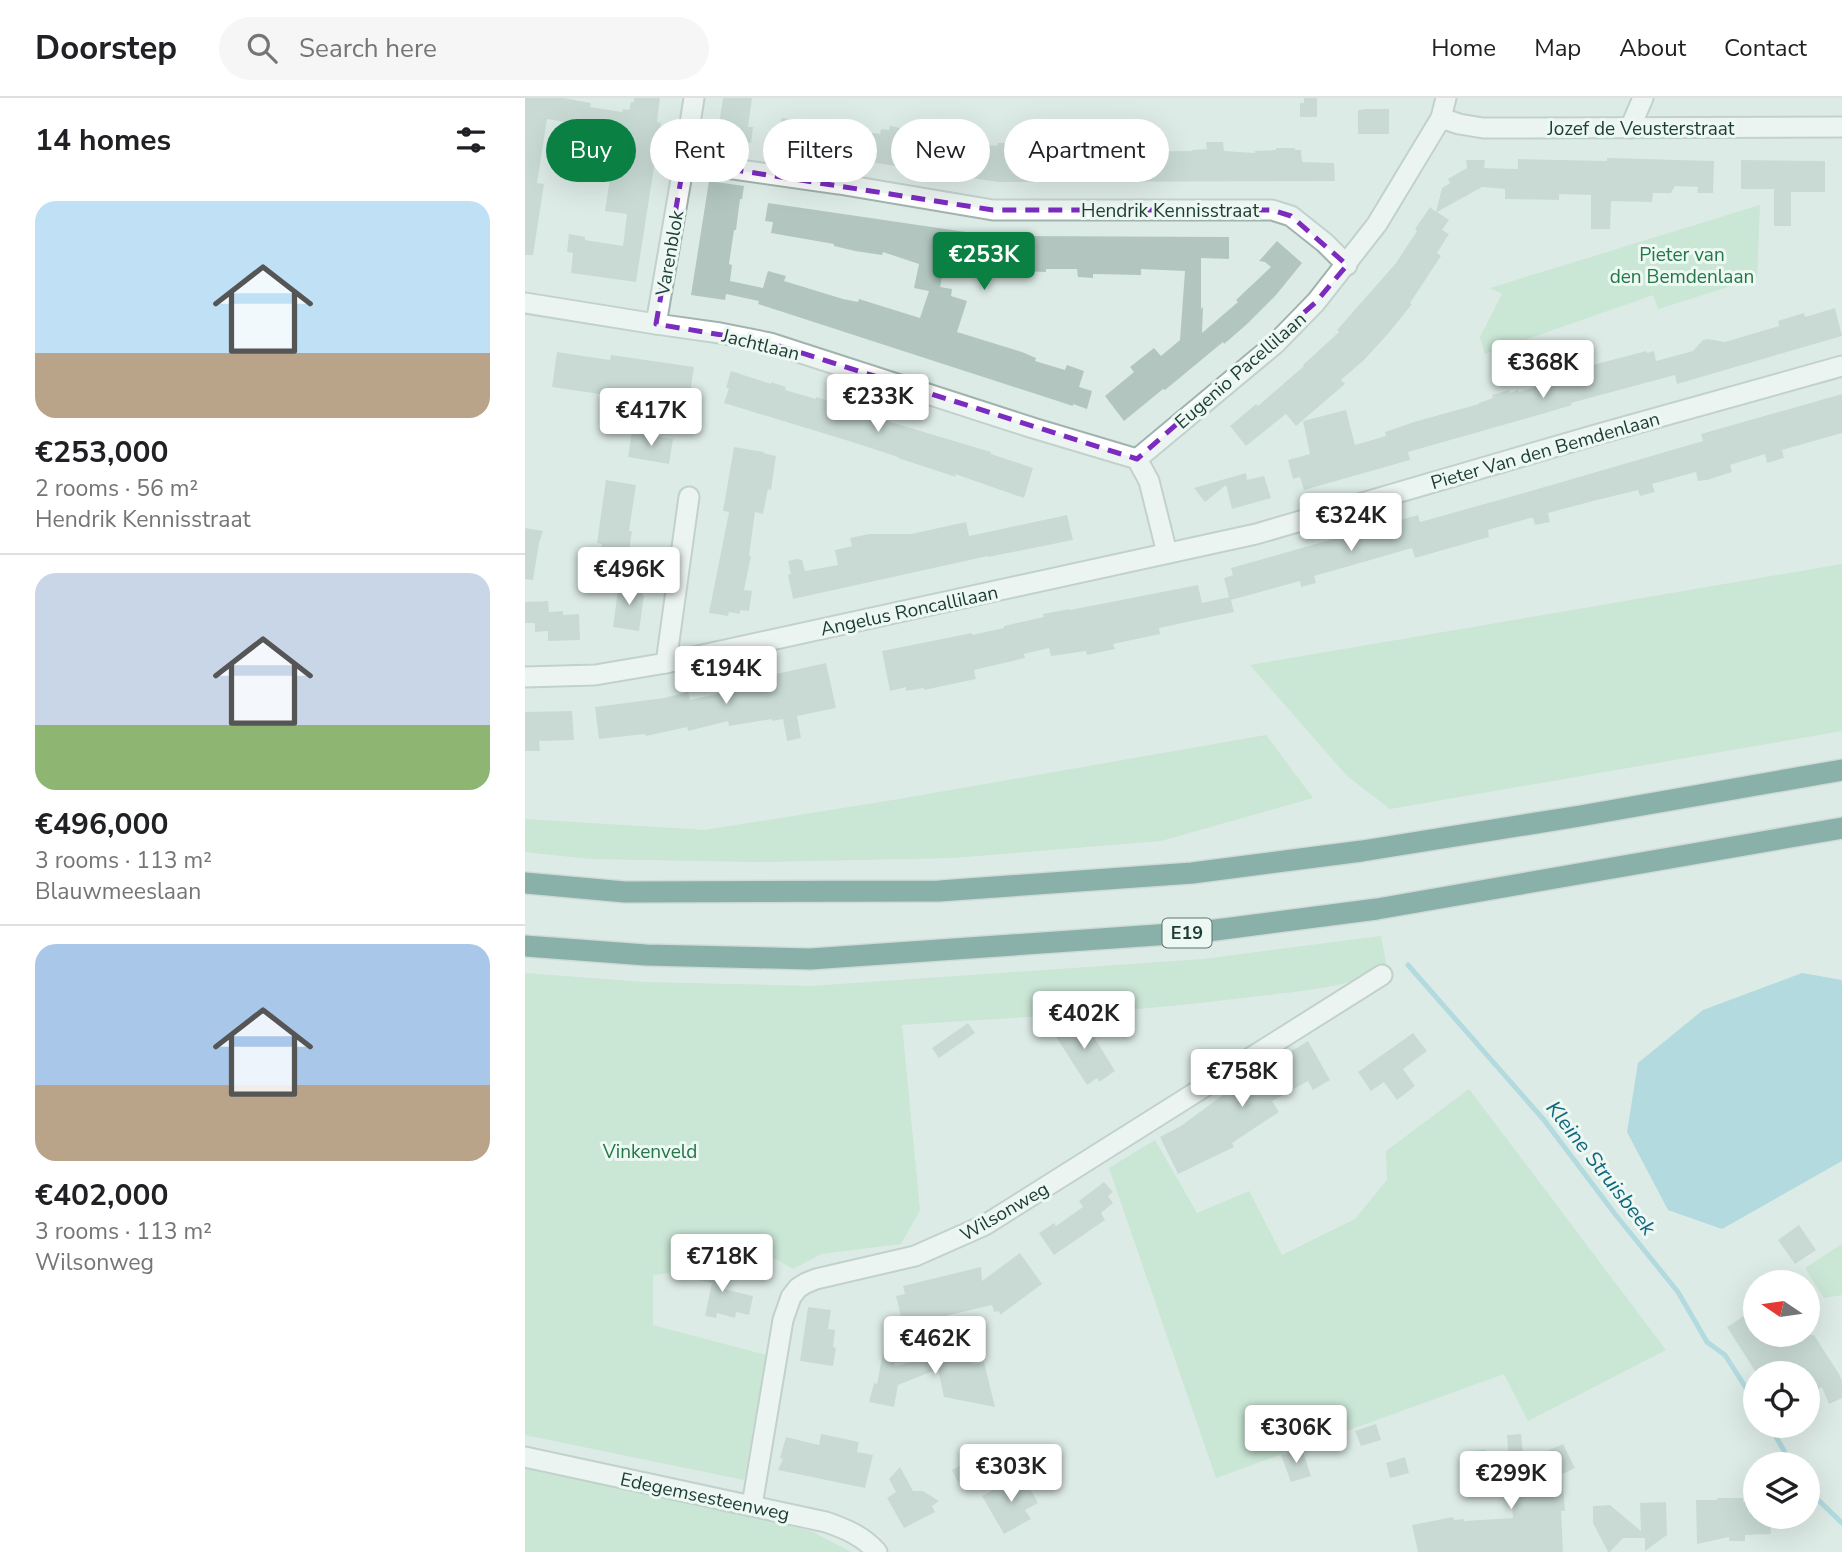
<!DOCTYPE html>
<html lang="en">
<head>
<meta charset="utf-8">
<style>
  body { margin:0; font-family:"Nunito Sans",sans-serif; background:#f6f6f6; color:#202124; height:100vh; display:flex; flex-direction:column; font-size:26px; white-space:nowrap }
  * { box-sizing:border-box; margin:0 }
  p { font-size:23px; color:#757577 }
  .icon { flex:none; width:38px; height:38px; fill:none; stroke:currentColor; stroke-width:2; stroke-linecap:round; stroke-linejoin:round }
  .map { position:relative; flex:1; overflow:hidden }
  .sheet { display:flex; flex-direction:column; background:#fff; width:525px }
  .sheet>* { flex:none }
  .guide { position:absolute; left:21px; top:21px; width:665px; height:63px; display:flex; gap:14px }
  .needle { width:46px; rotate:283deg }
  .tools { position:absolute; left:1218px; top:1172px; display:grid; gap:14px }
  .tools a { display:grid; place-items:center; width:77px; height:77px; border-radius:50%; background:#fff; box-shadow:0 7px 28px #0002; font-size:35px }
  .price { position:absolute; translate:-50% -60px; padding:0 16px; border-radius:7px; background:#fff; color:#222; font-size:23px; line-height:46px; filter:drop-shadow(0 2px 4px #0008) }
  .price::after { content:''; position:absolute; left:50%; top:42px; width:21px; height:16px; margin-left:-10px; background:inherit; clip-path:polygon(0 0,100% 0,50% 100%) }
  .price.selected { background:#0b8043; color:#fff }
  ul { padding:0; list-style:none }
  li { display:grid; align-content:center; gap:14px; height:371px; padding:0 35px }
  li+li { border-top:2px solid #e0e0e0 }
  li span { display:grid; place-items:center; height:217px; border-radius:21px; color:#555 }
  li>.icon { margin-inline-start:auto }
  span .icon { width:126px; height:126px; fill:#fffc; stroke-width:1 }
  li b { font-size:30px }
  h2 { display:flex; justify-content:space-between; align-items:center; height:84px; padding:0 35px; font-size:30px }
  .pill { padding:0 24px; border-radius:32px; background:#fff; box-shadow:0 7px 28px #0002; font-size:24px; line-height:63px }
  .pill.selected { background:#0b8043; color:#fff }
  header { display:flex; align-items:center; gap:42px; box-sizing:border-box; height:98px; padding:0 35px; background:#fff; border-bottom:2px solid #e0e0e0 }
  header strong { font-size:33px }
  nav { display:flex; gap:38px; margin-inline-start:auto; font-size:24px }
  .search { width:490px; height:63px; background:#f6f6f6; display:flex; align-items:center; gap:18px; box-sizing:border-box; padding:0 24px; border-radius:38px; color:#757577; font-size:26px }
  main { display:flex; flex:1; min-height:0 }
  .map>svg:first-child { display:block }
  .green { fill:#b3dfc1 }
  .water { fill:#7ec6d8 }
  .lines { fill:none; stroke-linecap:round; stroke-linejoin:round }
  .stream { stroke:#7ec6d8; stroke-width:5 }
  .building { fill:#b2c6bf }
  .street-casing { stroke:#a0b3ad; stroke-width:23 }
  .highway-casing { stroke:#c0c8c6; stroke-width:24 }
  .street { stroke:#fff; stroke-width:19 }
  .highway { stroke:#266c60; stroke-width:21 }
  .marked { fill:none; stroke:#7b2cbf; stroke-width:5; stroke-dasharray:14 9; stroke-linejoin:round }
  .labels { text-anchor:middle; stroke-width:6; stroke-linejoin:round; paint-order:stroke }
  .shield { fill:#eef8f3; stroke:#5c746e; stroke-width:2 }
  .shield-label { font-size:18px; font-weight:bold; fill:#1d3c35 }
  .street-label { font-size:19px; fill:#1d3c35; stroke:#eef8f3 }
  .park-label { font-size:19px; fill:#237747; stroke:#eef8f3 }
  .water-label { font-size:21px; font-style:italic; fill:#11677e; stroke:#eef8f3 }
</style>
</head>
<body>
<header>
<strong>Doorstep</strong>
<div class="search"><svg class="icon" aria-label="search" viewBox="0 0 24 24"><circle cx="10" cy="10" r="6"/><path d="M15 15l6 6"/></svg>Search here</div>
<nav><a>Home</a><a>Map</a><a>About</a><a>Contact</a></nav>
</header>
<main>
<section class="sheet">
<h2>14 homes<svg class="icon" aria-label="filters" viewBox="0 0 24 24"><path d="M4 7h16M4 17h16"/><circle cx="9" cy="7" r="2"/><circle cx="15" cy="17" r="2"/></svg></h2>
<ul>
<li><span style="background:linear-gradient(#bfe0f5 70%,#b9a48a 0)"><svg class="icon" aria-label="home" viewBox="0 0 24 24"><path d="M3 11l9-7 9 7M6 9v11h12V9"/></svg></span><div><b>€253,000</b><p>2 rooms · 56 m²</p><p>Hendrik Kennisstraat</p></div></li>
<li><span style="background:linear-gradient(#c9d6e8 70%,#8fb573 0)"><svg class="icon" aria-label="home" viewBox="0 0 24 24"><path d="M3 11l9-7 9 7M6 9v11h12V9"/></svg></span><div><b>€496,000</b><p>3 rooms · 113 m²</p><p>Blauwmeeslaan</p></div></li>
<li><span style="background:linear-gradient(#a9c7e8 65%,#b9a48a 0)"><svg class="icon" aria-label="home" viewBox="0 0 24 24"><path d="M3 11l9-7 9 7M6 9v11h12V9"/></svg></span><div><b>€402,000</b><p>3 rooms · 113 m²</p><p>Wilsonweg</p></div></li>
</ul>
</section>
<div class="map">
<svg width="1317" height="1454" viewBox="0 0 1317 1454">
  <rect width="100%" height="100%" fill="#ddebe6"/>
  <!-- green -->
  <g class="green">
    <polygon points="1235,107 1232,180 1133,211 1128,197 960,256 955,239 977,196 965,190"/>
    <polygon points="1317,466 1317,633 865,711 822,678 725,567"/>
    <polygon points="741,637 788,700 636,743 428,760 232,764 65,761 0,754 0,721 180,732 380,700"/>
    <path d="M856,838L862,870C823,890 776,893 733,898C615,914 496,919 377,927L395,1112L376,1146L296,1156L268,1171L251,1161L128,1177V1227L241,1257L219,1382L0,1337V875L119,884L286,888L678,861Z"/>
    <polygon points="944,991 1141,1252 1003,1323 979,1276 691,1380 584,1070 630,1042 672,1115 724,1093 757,1157 830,1121 862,1082 861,1053"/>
    <polygon points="1317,1146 1317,1197 1299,1200 1280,1170"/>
    <polygon points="0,1370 225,1418 288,1434 326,1454 0,1454"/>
  </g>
  <!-- water -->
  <g class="water">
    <polygon points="1277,875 1317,882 1317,1063 1197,1131 1143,1112 1102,1034 1113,965 1178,912"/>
    <polygon points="960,1352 961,1375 950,1376 949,1353"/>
  </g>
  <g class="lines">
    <!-- stream -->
    <g class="stream">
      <polyline points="883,867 1019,1022 1090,1116 1153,1194 1182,1244 1200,1257 1230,1304"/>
      <polyline points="1245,1328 1267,1367"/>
      <polyline points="1283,1392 1317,1425"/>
    </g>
  </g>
  <!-- building -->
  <g class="building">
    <polygon points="0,0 39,0 66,5 65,9 97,14 98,11 104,12 106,4 109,4 109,0 135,0 132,24 136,25 111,184 46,175 48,155 42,154 44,136 60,139 60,142 98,148 102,116 80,113 92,36 64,32 64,28 22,21 12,85 19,86 8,157 0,157"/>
    <polygon points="198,0 227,0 223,29 228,29 226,45 192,40"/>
    <polygon points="779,0 792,0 792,19 775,19 775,5 779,5"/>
    <polygon points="841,11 864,11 864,36 833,36 833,12"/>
    <polygon points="257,20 293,25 293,22 310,26 310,29 355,36 356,31 364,32 365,28 387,32 387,38 417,43 448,48 449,45 472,48 473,45 496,45 496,50 527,50 527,53 556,53 557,33 574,33 574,47 590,47 590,54 667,53 667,52 682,51 681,44 698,44 699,53 730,55 730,53 751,52 751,50 770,50 770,52 776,52 777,64 809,65 810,83 473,84 249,49"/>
    <polygon points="1082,60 1189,63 1188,95 1172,95 1173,89 1150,88 1146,95 1128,95 1127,104 1086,103 1085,131 1066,131 1066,97 1034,96 1034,102 980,101 980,91 957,89 912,114 924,122 917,132 924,136 912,155 916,158 885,205 887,206 862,237 839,262 816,282 820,286 771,328 761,316 721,348 705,328 731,306 733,308 779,268 778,267 814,234 812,232 871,165 892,133 890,131 905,109 911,114 917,90 925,85 923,81 942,70 941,62 960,62 959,70 993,71 993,61 1082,63"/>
    <polygon points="1216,62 1300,63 1300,94 1266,94 1266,128 1249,128 1249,91 1216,91"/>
    <polygon points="184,83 219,88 217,101 215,101 211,132 209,132 204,166 207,167 205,183 238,190 243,173 261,178 259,183 318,201 333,204 334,201 395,220 404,193 389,190 394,166 358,154 357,157 330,153 309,148 309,146 246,135 248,124 240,123 243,105 468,138 704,139 704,161 676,160 676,211 678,209 677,235 713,204 711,202 746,169 740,164 734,163 752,143 777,165 751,197 721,227 699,246 698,244 640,292 638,291 599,323 580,298 609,274 605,269 629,250 636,258 655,242 660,173 616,171 616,177 568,176 568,180 553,179 552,171 521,171 521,174 491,173 491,168 472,168 472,166 444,160 443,165 420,163 415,189 427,191 426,198 442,203 432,234 497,254 511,260 510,263 540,272 542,267 559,273 554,289 567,293 562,311 548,306 548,308 233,206 234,203 201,196 200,202 166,197"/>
    <polygon points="1310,210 1317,238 1152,286 1150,277 1046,305 1047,307 1017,316 883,354 885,362 779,392 775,379 768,381 763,362 785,356 778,323 821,312 830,347 861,338 860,334 889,324 954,306 954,305 968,300 967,297 984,292 985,295 993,292 994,294 1062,274 1060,269 1121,253 1122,255 1129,253 1131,263 1168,253 1178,242 1183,241 1200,244 1254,228 1253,223 1279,215 1280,219"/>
    <polygon points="32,254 85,262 86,257 169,269 163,309 129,304 102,298 102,300 27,289"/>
    <polygon points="206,273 246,286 246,284 261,289 260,292 291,301 291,299 353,317 352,320 466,354 466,356 508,370 499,400 430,376 431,379 373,360 373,359 327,344 199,305 204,290 201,290"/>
    <polygon points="1317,296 1317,335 1257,352 1259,360 1242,365 1240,356 1205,367 1207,374 1182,382 1173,383 1171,374 1127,386 1130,394 1115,398 1113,392 1068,403 1023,415 1025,424 1010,427 1008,420 1005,420 963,432 964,439 890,460 887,450 828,467 789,478 791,485 776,489 775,483 706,502 709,514 634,530 635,536 588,546 590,551 562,557 561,553 526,558 524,550 499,556 500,560 449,572 451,581 399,592 399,590 381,593 381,589 365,593 357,553 447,535 447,537 479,530 479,528 519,519 518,516 545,511 545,512 673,487 677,505 704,499 699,480 708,477 706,470 893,417 895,424 999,395 1178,343 1176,336"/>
    <polygon points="107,334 148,341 144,366 103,359"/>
    <polygon points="209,349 239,354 238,355 251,358 246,392 243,391 238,416 230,414 224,458 226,458 219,492 227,493 224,513 215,512 215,516 204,514 203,518 184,515 204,414 198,413"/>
    <polygon points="721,375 722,382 739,378 746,400 707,411 701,387 680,404 669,390"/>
    <polygon points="81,382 111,387 104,433 107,433 103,459 94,457 93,462 75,459 77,446 72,445"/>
    <polygon points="542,417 548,442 463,459 463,458 268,501 263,477 266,476 263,463 272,461 277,462 280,473 313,467 310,452 327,448 325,440 344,436 386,436 441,424 444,438"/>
    <polygon points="0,430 18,433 14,445 8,482 0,481"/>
    <polygon points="94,484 118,487 117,497 119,497 114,533 88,529"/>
    <polygon points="23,503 24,514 38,513 38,517 54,516 55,542 23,543 23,533 10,534 10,525 0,525 0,504"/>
    <polygon points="301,565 311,610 272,618 276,640 262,643 258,621 247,623 247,621 204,628 203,623 163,633 162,629 121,638 120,636 74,641 70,609 139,600 163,594 165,602 196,595 195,588"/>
    <polygon points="47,613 49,642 14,643 15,653 0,653 0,614"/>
    <polygon points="544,919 553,933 566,925 573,936 569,939 590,973 574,984 572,980 562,987 526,931"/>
    <polygon points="443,925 450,935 414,960 407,950"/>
    <polygon points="888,935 902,953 878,971 890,988 872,1002 859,984 846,993 833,974"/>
    <polygon points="783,943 805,982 788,992 783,983 747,1003 754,1014 707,1045 709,1049 653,1076 635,1039 656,1028 706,991"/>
    <polygon points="579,1084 588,1094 583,1098 588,1105 576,1115 580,1122 529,1157 514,1135 529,1125 531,1128 558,1109 554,1103"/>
    <polygon points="1274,1127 1291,1152 1270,1166 1253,1142"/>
    <polygon points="495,1155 517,1186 475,1217 474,1213 469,1214 467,1207 386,1226 385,1221 377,1223 371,1198 380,1196 378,1188 456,1169 457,1183"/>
    <polygon points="204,1171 199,1191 228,1198 224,1217 211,1214 210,1220 192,1215 191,1220 180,1218 187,1185 155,1178 156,1174"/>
    <polygon points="283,1209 306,1212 303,1231 310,1232 308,1249 311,1250 308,1268 275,1263"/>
    <polygon points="1230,1211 1230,1237 1289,1237 1314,1276 1317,1283 1317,1300 1304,1306 1297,1289 1283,1298 1283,1276 1232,1276 1202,1229"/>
    <polygon points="362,1232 370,1268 410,1259 409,1254 443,1246 447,1266 459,1264 470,1309 419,1299 413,1271 373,1287 369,1309 344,1304 349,1285 352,1286"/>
    <polygon points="851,1326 856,1342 836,1348 830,1333"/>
    <polygon points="296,1336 334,1344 332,1354 348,1357 340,1390 253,1372 258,1361 255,1360 261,1339 294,1347"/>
    <polygon points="996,1336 998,1358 1013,1357 1038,1346 1050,1370 1037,1376 1040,1413 1036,1413 1038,1454 893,1454 887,1427 928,1419 929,1422 939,1421 939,1423 988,1420 982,1337"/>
    <polygon points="777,1351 786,1378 766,1384 756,1357"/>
    <polygon points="880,1359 884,1375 865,1380 861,1365"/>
    <polygon points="442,1364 450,1378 434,1386 427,1372"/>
    <polygon points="375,1369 388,1393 398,1393 414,1403 407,1408 410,1414 379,1430 362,1400 371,1394 364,1381"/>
    <polygon points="497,1377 513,1405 500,1412 506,1421 479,1436 457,1398"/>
    <polygon points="1192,1400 1218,1400 1218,1404 1230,1404 1230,1419 1245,1419 1246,1436 1220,1437 1220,1443 1204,1443 1204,1439 1172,1446 1171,1402 1192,1402"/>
    <polygon points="1141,1404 1142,1437 1120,1453 1120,1440 1098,1440 1085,1454 1083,1454 1068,1425 1068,1408 1085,1407 1116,1433 1115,1405"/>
  </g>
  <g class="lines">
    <!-- street casing -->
    <g class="street-casing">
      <g id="street">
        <polyline points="916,20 934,26 958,30 1317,29"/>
        <polyline points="1105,30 1118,0"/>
        <polyline points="159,64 314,86 468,112 747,112 766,118 800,145 822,167"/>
        <polyline points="0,205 131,226 195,235 245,245 508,330 612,361 624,383 642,455"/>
        <polyline points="131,226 159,64 169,0"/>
        <polyline points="612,361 750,246 791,204 852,126 916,20 921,0"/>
        <polyline points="141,565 164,399"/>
        <polyline points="0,579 70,577 141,565 731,436 1070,337 1317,268"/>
        <path d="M0,1359L301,1424C321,1431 338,1438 352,1454"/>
        <polyline points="227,1407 258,1222 266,1199 273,1190 281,1185 291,1181 390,1158 460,1127 857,877"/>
      </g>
    </g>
    <!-- highway casing -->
    <g class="highway-casing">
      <g id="highway">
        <polyline points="0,785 100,794 414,793 667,775 837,753 1055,718 1317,672"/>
        <polyline points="0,848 121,857 285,861 675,834 852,811 1317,730"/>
      </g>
    </g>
    <!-- street -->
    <use href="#street" class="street"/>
    <!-- highway -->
    <use href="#highway" class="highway"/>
  </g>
  <!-- marked area -->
  <path d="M0 0H1317V1454H0ZM159,64L468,112H747L766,118L822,167L791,204L612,361L245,245L131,226Z" fill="#ddebe6" fill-opacity=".55" fill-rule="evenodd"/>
  <path class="marked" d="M159,64L468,112H747L766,118L822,167L791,204L612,361L245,245L131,226Z"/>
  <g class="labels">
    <!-- shield labels -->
    <rect class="shield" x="637.5" y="820.5" width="49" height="29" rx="5"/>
    <g class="shield-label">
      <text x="662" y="841">E19</text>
    </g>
    <!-- street labels -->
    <g class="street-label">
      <text x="1116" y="37">Jozef de Veusterstraat</text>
      <text x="645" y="119">Hendrik Kennisstraat</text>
      <text transform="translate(144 155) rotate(-80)" y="7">Varenblok</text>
      <text transform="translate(236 246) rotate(14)" y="7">Jachtlaan</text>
      <text transform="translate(715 272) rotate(-41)" y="7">Eugenio Pacellilaan</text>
      <text transform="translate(1020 352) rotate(-16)" y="7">Pieter Van den Bemdenlaan</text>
      <text transform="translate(384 512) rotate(-12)" y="7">Angelus Roncallilaan</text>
      <text transform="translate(479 1113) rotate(-30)" y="7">Wilsonweg</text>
      <text transform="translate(180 1398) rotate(12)" y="7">Edegemsesteenweg</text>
    </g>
    <!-- park labels -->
    <g class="park-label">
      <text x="1157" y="163">Pieter van<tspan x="1157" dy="22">den Bemdenlaan</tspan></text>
      <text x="125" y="1060">Vinkenveld</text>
    </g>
    <!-- water labels -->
    <g class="water-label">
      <text transform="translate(1076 1070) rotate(52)" y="7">Kleine Struisbeek</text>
    </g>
  </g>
</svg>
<div class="tools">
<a><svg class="needle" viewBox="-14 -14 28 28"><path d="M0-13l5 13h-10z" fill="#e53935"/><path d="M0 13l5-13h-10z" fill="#757577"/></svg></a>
<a><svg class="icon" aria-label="locate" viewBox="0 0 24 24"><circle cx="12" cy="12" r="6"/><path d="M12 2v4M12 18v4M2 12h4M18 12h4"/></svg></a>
<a><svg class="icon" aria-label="layers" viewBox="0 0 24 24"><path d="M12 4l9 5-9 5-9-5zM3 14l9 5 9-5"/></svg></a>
</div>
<b class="price selected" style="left:459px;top:194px">€253K</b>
<b class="price" style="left:1018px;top:302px">€368K</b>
<b class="price" style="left:353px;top:336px">€233K</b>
<b class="price" style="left:126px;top:350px">€417K</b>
<b class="price" style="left:826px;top:455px">€324K</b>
<b class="price" style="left:104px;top:509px">€496K</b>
<b class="price" style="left:201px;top:608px">€194K</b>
<b class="price" style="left:559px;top:953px">€402K</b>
<b class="price" style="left:717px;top:1011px">€758K</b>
<b class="price" style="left:197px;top:1196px">€718K</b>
<b class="price" style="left:410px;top:1278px">€462K</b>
<b class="price" style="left:771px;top:1367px">€306K</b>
<b class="price" style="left:486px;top:1406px">€303K</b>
<b class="price" style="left:986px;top:1413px">€299K</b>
<div class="guide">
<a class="pill selected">Buy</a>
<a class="pill">Rent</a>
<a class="pill">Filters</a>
<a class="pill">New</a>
<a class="pill">Apartment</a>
</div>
</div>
</main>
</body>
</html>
